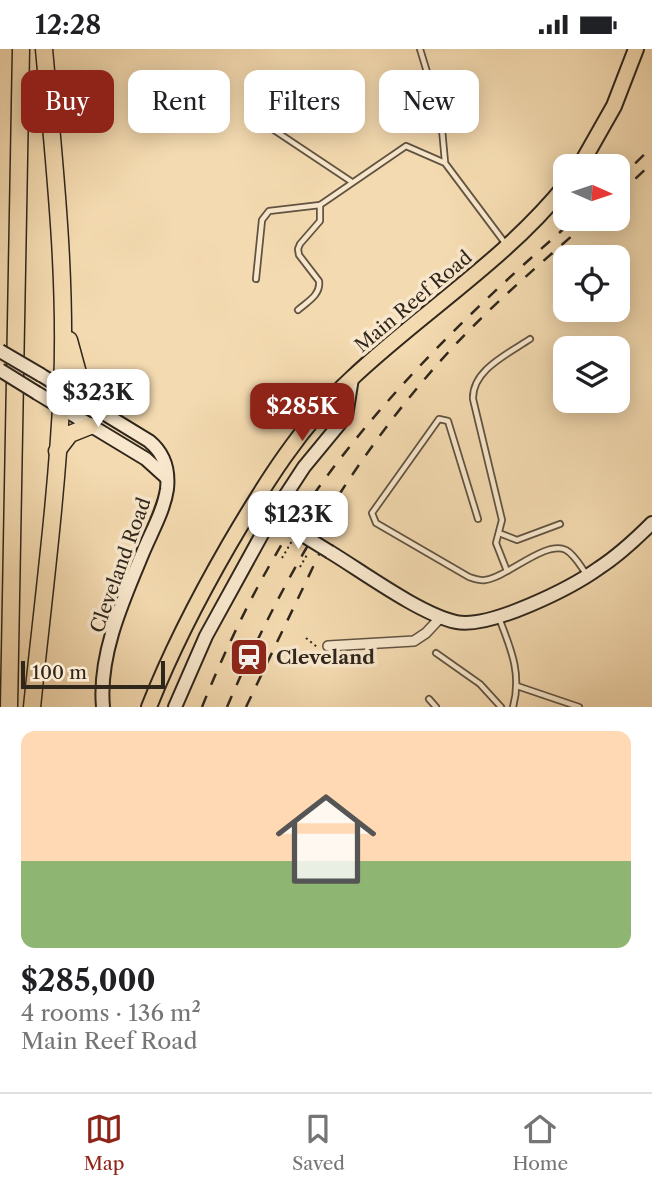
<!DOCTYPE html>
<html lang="en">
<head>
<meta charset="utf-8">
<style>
  body { margin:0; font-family:"Libre Caslon Text",serif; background:#f6f6f6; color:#202124; height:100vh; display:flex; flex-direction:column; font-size:26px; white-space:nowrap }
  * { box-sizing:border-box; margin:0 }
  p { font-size:23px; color:#757577 }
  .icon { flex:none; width:38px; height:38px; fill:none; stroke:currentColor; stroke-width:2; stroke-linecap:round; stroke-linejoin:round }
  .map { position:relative; height:658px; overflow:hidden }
  .drawer { display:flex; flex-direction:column; background:#fff; flex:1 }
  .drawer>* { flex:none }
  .top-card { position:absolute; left:21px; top:21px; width:611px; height:63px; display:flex; gap:14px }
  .needle { width:46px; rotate:93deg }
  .controls { position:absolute; left:553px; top:105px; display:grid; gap:14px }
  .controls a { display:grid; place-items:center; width:77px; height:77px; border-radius:14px; background:#fff; box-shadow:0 4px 18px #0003; font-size:35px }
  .scale { position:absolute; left:21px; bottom:18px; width:144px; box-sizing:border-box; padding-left:7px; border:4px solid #2f261c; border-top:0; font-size:19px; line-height:24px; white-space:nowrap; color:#2f261c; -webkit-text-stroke:5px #f8e7cc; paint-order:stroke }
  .price { position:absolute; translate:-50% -60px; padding:0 16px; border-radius:14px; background:#fff; color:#222; font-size:23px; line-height:46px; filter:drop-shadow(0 2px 4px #0008) }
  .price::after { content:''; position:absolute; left:50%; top:42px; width:21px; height:16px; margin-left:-10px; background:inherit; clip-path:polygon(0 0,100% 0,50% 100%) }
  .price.selected { background:#8f2418; color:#fff }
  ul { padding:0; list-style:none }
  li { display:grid; align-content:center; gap:14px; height:371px; padding:0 21px }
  li span { display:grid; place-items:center; height:217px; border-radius:14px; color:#555 }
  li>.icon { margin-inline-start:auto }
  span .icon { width:126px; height:126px; fill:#fffc; stroke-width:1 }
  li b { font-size:30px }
  .tag { padding:0 24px; border-radius:14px; background:#fff; box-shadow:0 4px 18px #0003; font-size:24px; line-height:63px }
  .tag.selected { background:#8f2418; color:#fff }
  .status { display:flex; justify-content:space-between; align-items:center; height:49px; padding:0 35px; background:#fff; direction:ltr }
  .status svg { height:19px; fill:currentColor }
  .dock { display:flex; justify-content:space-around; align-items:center; height:98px; border-top:2px solid #e0e0e0; background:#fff; font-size:19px; color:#757577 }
  .dock a { display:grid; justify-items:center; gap:4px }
  .dock .selected { color:#8f2418 }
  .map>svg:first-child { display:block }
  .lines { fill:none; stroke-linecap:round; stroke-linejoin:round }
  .lane-casing { stroke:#605341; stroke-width:8 }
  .street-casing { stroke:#605341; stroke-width:12 }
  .secondary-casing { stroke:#2f261c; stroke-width:16 }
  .primary-casing { stroke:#2f261c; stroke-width:18 }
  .highway-casing { stroke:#2f261c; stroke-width:19 }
  .path { stroke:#2f261c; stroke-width:2; stroke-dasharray:2 3.5; stroke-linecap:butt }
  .lane { stroke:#f8e7cc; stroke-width:4.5 }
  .street { stroke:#f8e7cc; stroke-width:9 }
  .secondary { stroke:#f8e7cc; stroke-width:12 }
  .primary { stroke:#f4dab0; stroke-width:14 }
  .highway { stroke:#f4dab0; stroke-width:16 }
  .rail { stroke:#2f261c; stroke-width:2.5; stroke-dasharray:12 12; stroke-linecap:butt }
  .secondary-bridge-casing { stroke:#2f261c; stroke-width:16; stroke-linecap:butt }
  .secondary-bridge { stroke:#f8e7cc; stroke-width:12 }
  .labels { text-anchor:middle; stroke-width:7; stroke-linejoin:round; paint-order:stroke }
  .street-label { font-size:19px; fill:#2f261c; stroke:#f8e7cc }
  .poi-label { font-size:19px; font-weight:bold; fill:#2f261c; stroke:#f8e7cc; text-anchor:start }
</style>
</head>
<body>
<div class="status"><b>12:28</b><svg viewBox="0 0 49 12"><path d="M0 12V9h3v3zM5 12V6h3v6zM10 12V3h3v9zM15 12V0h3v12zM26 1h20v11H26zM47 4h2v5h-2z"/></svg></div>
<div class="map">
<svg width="652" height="658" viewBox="0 0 652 658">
  <rect width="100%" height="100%" fill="#f4dab0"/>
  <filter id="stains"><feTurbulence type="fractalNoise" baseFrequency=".00286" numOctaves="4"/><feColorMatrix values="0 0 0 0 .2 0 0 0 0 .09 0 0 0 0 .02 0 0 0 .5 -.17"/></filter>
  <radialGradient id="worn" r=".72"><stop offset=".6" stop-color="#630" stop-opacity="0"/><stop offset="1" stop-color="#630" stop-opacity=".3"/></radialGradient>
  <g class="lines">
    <!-- lane casing -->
    <g class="lane-casing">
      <g id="lane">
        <polyline points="420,0 441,69 445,113"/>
        <polyline points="256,69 352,133"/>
        <polyline points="256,230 262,171 269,162 320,156"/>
        <path d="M298,261C307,253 321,246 319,232L299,206L298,200L300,195L320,172V156L406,97L445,114L505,194"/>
        <path d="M478,470L448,372L439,370L372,464L376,474L469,528C475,530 480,532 485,531C508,528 545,491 566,501C575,506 581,518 587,526"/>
        <polyline points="499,484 517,491 560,475"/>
        <path d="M507,522L496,494L502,471L473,350C472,321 508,305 530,290"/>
        <path d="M499,569C511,600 522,625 513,658"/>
        <polyline points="436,604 480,635 501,658"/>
        <polyline points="517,637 579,658"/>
        <polyline points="429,650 436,658"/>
      </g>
    </g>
    <!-- street casing -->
    <g class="street-casing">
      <polyline id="street" points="328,597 414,592 426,584 441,568"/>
    </g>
    <!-- secondary casing -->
    <g class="secondary-casing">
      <g id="secondary">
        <path d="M41,326L149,392C165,405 169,421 167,440C164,461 152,482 144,501C124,549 98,605 103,658"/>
        <polyline points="37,344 146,410 167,429"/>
        <path d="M330,503C363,523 420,565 456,573C490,580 571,539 599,519C619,506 636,490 652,474"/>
        <polyline points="175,658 206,587 272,467 304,418 346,367 352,329"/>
      </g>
    </g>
    <!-- primary casing -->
    <g class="primary-casing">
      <g id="primary">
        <polyline points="580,117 614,57 636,0"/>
        <path d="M149,658C171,602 199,548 229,496C264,436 301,376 352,329C422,263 504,212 565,137"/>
      </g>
    </g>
    <!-- highway casing -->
    <g class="highway-casing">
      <g id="highway">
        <polyline points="69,291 78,324 102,362"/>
        <polyline points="57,402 70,385 90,377"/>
        <polyline points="9,658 21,0"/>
        <path d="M32,658C43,552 57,446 62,340C67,227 54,112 44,0"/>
      </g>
    </g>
    <!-- path -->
    <g class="path">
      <polyline points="282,509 292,492"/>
      <polyline points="300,518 308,504"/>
      <polyline points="306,589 317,598"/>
    </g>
    <!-- lane -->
    <use href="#lane" class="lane"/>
    <!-- street -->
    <use href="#street" class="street"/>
    <!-- secondary -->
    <use href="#secondary" class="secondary"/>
    <!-- primary -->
    <use href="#primary" class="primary"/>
    <!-- highway -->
    <use href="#highway" class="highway"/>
    <!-- rail -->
    <g class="rail">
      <polyline points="618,131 652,98"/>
      <polyline points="618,146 652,114"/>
      <path d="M202,658C233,581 271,506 319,438C392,337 481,252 575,170"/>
      <path d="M227,658C283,527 358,400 455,296C497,251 545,211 591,170"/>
      <polyline points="246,658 336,470"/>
    </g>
    <!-- secondary-bridge casing -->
    <g class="secondary-bridge-casing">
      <g id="secondary-bridge">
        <polyline points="0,302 41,326"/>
        <polyline points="0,321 37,344"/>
        <polyline points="283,474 330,503"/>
      </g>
    </g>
    <!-- secondary-bridge -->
    <use href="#secondary-bridge" class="secondary-bridge"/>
  </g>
  <!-- icons -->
  <defs>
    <g id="station-square" transform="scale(2.0125)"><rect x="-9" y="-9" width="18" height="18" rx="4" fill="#8f2418" stroke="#f8e7cc"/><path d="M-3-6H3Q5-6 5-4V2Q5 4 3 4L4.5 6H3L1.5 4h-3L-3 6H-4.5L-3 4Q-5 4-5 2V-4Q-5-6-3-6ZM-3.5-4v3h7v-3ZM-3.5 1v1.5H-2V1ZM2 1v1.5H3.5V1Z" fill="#fff"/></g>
  </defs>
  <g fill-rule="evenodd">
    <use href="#station-square" x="249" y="608"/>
  </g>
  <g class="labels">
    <!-- street labels -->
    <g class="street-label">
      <text transform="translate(413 252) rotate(-40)" y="7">Main Reef Road</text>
      <text transform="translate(120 516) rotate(-70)" y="7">Cleveland Road</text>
    </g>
    <!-- poi labels -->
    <g class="poi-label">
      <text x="276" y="615">Cleveland</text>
    </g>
  </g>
  <rect width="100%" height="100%" filter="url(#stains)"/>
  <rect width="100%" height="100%" fill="url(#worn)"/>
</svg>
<div class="controls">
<a><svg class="needle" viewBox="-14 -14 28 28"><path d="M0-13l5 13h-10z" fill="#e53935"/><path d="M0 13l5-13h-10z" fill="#757577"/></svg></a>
<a><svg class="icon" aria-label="locate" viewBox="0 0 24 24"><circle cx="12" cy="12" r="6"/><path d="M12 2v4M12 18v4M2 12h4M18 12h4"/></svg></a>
<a><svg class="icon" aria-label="layers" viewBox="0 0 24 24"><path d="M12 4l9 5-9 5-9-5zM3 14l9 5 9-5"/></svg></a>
</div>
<div class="scale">100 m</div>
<b class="price" style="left:98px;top:380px">$323K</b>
<b class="price selected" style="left:302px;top:394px">$285K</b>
<b class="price" style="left:298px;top:502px">$123K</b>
<div class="top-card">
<a class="tag selected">Buy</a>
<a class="tag">Rent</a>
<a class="tag">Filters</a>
<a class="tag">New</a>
</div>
</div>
<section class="drawer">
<ul>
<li><span style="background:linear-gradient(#ffd9b3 60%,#8fb573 0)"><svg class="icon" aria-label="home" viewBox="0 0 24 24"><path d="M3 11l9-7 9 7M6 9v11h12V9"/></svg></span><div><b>$285,000</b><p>4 rooms · 136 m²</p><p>Main Reef Road</p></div></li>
</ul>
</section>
<nav class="dock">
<a class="selected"><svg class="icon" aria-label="map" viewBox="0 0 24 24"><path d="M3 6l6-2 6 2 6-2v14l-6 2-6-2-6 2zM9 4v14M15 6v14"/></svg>Map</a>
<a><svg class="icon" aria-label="saved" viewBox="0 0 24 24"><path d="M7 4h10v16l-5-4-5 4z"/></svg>Saved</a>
<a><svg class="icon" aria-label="home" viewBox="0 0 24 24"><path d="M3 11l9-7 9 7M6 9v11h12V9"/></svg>Home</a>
</nav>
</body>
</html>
